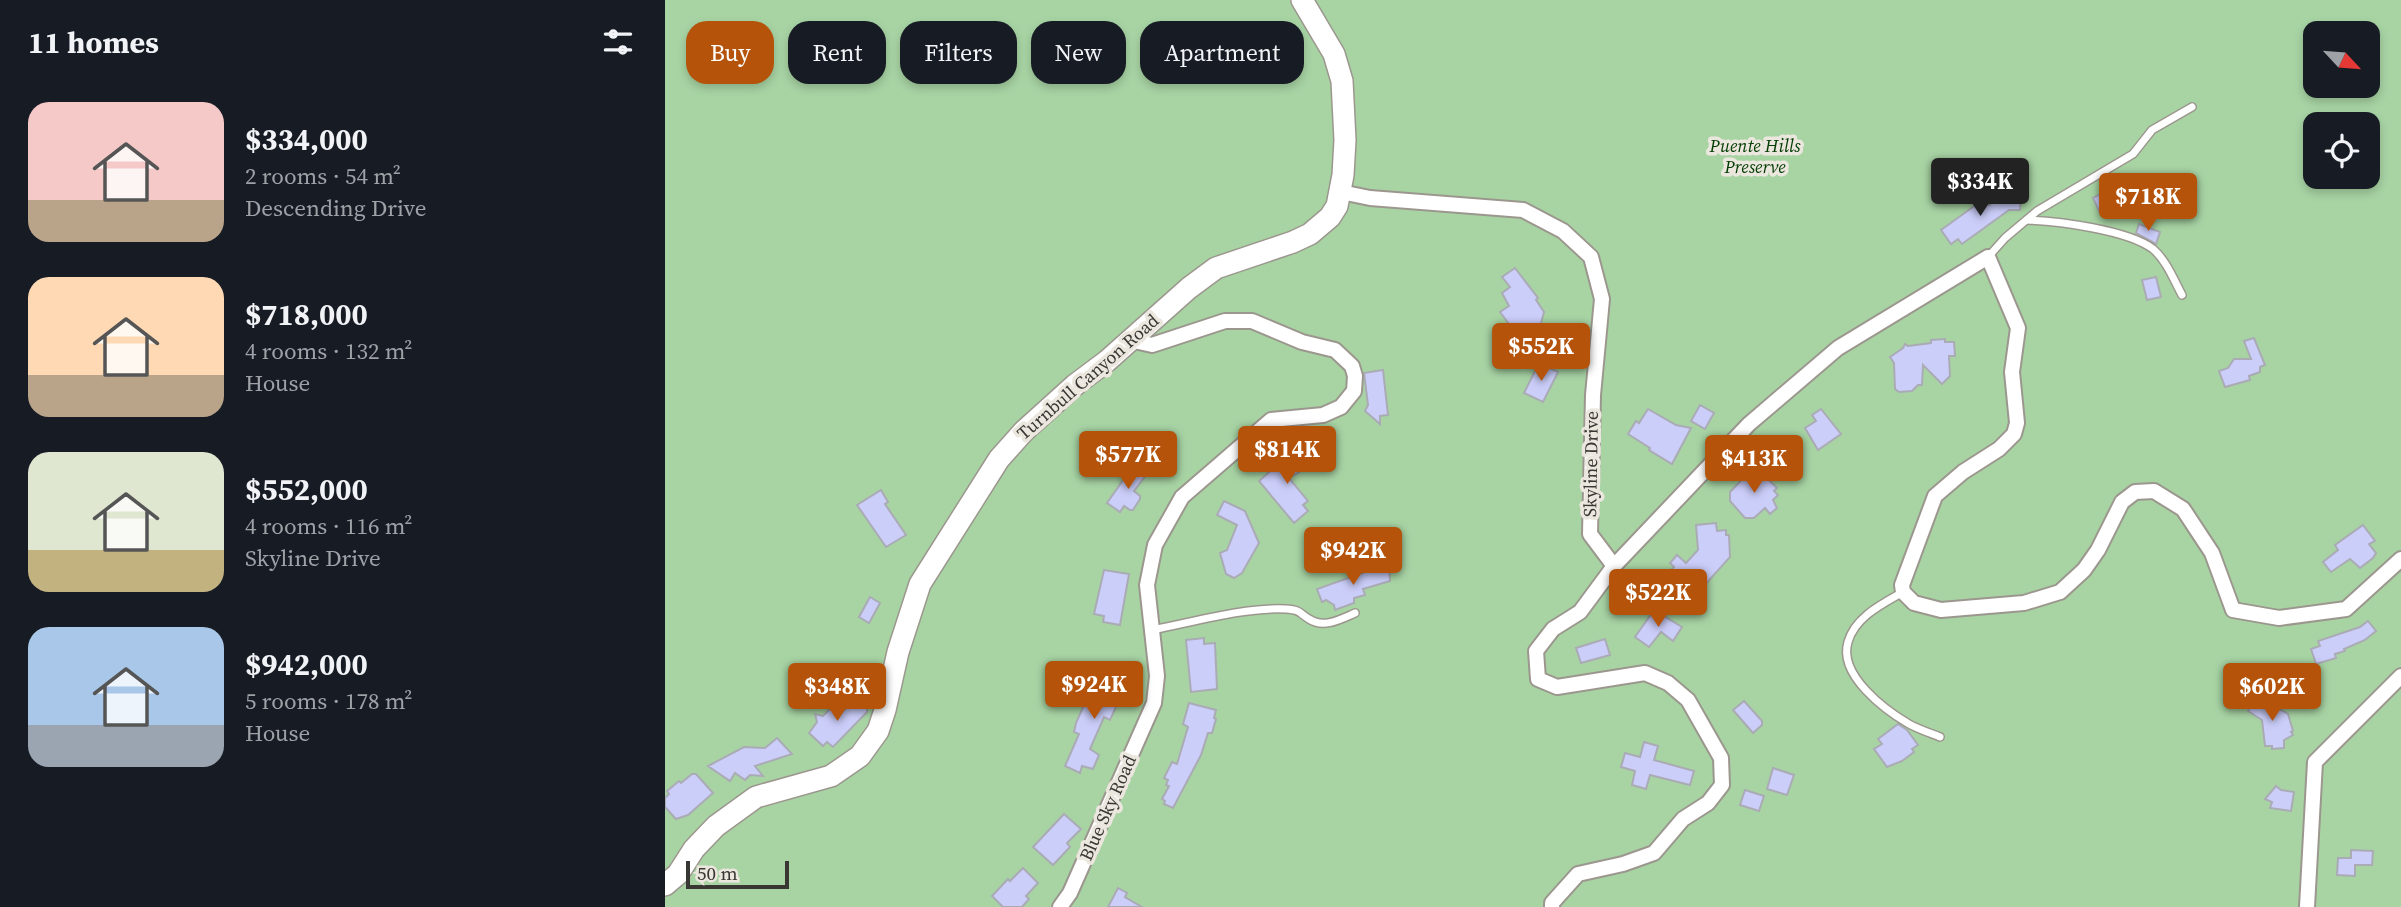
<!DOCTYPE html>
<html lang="en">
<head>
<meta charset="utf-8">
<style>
  body { margin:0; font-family:"Source Serif 4",serif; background:#20242c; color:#f1f3f6; height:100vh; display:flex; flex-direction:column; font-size:26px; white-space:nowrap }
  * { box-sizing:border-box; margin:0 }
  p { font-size:23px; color:#9ea1a6 }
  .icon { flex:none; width:38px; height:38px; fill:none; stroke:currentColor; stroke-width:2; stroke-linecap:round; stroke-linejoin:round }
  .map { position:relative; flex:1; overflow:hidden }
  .sheet { display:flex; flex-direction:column; background:#171b24; width:665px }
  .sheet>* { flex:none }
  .guide { position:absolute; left:21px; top:21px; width:665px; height:63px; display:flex; gap:14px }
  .needle { width:46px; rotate:116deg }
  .fabs { position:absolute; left:1638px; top:21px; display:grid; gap:14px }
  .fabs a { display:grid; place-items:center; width:77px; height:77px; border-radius:14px; background:#171b24; box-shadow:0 4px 10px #0003; font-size:35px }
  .scale { position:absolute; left:21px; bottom:18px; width:103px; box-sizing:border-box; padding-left:7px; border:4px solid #393733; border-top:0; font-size:19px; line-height:24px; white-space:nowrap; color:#393733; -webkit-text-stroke:5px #ece7de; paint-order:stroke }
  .price { position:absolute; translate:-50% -60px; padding:0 16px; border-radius:7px; background:#b45309; color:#fff; font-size:23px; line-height:46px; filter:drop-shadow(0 2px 4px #0008) }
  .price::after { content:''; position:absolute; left:50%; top:42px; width:21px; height:16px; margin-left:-10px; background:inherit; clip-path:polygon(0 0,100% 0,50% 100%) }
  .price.current { background:#222; color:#fff }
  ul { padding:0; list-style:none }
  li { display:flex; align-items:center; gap:21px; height:175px; padding:0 28px }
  li span { display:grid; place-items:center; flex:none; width:196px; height:140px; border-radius:21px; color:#555 }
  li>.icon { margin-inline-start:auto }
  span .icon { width:84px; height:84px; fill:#fffc; stroke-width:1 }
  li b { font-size:30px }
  h2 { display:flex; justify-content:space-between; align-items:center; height:84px; padding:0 28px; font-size:30px }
  .chip { padding:0 24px; border-radius:21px; background:#171b24; box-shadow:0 4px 10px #0003; font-size:24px; line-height:63px }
  .chip.current { background:#b45309; color:#fff }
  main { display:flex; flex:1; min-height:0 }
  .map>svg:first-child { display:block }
  .green { fill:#a8d4a4; fill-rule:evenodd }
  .building { fill:#cbcef9; stroke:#aaabb5; stroke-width:2 }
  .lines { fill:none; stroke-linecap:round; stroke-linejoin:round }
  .lane-casing { stroke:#9c978e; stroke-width:10 }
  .street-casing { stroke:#9c978e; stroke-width:18 }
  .secondary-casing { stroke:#9c978e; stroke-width:24 }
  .lane { stroke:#fff; stroke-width:7 }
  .street { stroke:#fff; stroke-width:14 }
  .secondary { stroke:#fff; stroke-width:21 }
  .labels { text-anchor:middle; stroke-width:7; stroke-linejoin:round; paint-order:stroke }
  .park-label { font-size:18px; font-style:italic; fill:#023d03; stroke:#ece7de }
  .street-label { font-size:18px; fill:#393733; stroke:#ece7de }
</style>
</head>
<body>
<main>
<section class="sheet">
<h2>11 homes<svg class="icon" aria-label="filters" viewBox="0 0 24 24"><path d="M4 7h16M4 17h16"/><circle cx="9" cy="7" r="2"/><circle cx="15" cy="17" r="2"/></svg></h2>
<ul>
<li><span style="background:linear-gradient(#f6c9c9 70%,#b9a48a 0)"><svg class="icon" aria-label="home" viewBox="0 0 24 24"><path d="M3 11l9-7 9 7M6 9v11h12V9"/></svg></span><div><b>$334,000</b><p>2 rooms · 54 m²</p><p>Descending Drive</p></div></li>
<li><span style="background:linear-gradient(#ffd9b3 70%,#b9a48a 0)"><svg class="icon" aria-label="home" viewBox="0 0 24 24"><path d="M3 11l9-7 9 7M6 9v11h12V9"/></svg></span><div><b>$718,000</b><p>4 rooms · 132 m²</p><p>House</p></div></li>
<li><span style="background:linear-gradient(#dfe7d0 70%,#c2b280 0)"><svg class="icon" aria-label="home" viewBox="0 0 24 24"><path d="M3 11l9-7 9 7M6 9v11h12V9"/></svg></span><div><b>$552,000</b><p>4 rooms · 116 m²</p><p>Skyline Drive</p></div></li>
<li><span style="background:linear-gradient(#a9c7e8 70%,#9aa5b1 0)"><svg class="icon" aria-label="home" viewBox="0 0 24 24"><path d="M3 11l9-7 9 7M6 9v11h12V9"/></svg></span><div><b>$942,000</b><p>5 rooms · 178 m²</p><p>House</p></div></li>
</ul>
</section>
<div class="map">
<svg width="1736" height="907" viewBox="0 0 1736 907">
  <rect width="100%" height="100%" fill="#ece7de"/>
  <!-- green -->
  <path class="green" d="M0,0H1736V907H0ZM1650,33H1703V86H1650ZM1650,124H1703V177H1650Z"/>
  <!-- building -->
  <g class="building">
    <polygon points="1464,185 1471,187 1482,198 1479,209 1472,215 1463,217 1461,206 1454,213 1447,204 1434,211 1428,198 1441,191 1444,199 1456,187"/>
    <polygon points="1339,194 1356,195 1355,210 1344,210 1297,244 1293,239 1286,244 1276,230 1319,199 1324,205"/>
    <polygon points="1474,224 1495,232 1491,244 1471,233"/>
    <polygon points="850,268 873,298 871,300 879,312 874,331 864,338 856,328 850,332 835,312 844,306 837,293 845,287 837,277"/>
    <polygon points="1491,277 1496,297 1482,300 1477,280"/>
    <polygon points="1589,338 1600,365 1595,367 1595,372 1584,376 1585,380 1560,387 1554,371 1563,368 1569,359 1586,359 1579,341"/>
    <polygon points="1280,339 1280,342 1289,342 1290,356 1284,356 1285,376 1277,384 1258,365 1257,385 1253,385 1247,391 1234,392 1230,389 1229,363 1225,357 1238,348 1240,344 1243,346 1266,343 1266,340"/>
    <polygon points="874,363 893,372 878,402 859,393"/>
    <polygon points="718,370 723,415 715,416 715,424 700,411 703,405 699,373"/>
    <polygon points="1035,405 1049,413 1040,429 1026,421"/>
    <polygon points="983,409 1011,425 1026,428 1007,464 984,450 985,448 963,434 971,421 974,423"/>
    <polygon points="1156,409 1176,434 1153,450 1140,428 1151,421 1147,415"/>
    <polygon points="636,451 643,467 624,478 643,501 638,505 643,511 629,523 594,481 623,456"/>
    <polygon points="468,466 481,475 469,491 475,496 475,499 468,510 465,510 459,506 455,512 442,503"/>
    <polygon points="1090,466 1112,488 1109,491 1113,495 1108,500 1112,508 1105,514 1100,508 1089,518 1080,518 1065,501 1065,492"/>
    <polygon points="216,490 223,502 220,504 241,535 221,547 192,505"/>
    <polygon points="559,501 580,511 594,543 577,573 569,578 561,574 555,553 562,550 572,525 552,515"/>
    <polygon points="1051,523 1052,531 1061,530 1061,535 1064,535 1065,557 1039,586 1036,584 1027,593 1004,572 1009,567 1005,563 1012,555 1021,563 1033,550 1031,525"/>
    <polygon points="1698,525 1710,541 1704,544 1711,553 1708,558 1695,568 1685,559 1666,572 1658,562 1673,550 1670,545"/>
    <polygon points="682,530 688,544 665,554 658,539"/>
    <polygon points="724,566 725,581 698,589 700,595 689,598 689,603 670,610 669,605 661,600 657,602 652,589 700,572"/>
    <polygon points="439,570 464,574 455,625 438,622 439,616 429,614"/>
    <polygon points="205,597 215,603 204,623 194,617"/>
    <polygon points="989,610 1017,627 1008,641 996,632 984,647 970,637"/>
    <polygon points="1703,621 1711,631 1700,640 1679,649 1680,651 1670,654 1671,658 1651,664 1646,649 1655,646 1653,641 1695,627"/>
    <polygon points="539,638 539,644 550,643 552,689 526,692 521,640"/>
    <polygon points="940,639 945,655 916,663 911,648"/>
    <polygon points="439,671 458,679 451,696 455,698 445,720 439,717 425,749 434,755 428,769 417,766 415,773 400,766 414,734 409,732 411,723 427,687 432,688"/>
    <polygon points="1591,696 1623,714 1628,731 1626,732 1628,735 1619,740 1619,748 1607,749 1607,746 1600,746 1597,720 1583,711"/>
    <polygon points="190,699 193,702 195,700 202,707 202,712 168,747 162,742 158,746 144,733 152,722 150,714 158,716 167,707 176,713"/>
    <polygon points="1079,701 1097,721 1097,725 1088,733 1068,710"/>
    <polygon points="524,703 551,710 549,718 551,719 547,733 543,733 536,755 508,808 499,804 500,801 497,799 504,786 501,785 503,780 499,778 507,762 512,764 523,727 518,724"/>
    <polygon points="1233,724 1242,730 1253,745 1247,749 1249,752 1237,761 1222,767 1209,749 1217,744 1213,739"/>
    <polygon points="112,738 127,754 90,766 98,776 85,775 80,780 70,773 65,781 43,766 79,747 100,748"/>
    <polygon points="979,742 993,746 989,760 1029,771 1025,785 985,775 981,789 967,785 970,771 956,767 960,753 975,757"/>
    <polygon points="1108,768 1129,775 1122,795 1102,789"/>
    <polygon points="27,774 31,774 48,793 23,815 11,819 0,807 0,798 4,794 2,791 14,781 16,783"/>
    <polygon points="1611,786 1616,790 1629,792 1626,811 1605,808 1607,802 1600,799"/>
    <polygon points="1080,790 1099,796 1094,811 1075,805"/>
    <polygon points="399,814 416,829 402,843 405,847 388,865 368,847"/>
    <polygon points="1686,850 1708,851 1707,865 1690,865 1690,876 1672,875 1673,858 1686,858"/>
    <polygon points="358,868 373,883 361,896 364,899 357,907 338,907 327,896 343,879 345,881"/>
    <polygon points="453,888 462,893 460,897 477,907 443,907"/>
  </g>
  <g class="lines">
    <!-- lane casing -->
    <g class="lane-casing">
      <g id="lane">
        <path d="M1362,220C1393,221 1463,230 1488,249C1501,260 1509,280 1517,295"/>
        <polyline points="1323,257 1340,238 1372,211 1468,154 1487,130 1527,107"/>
        <path d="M1238,592C1217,604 1190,617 1183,642C1173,675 1220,710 1244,724C1253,729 1265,733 1275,737"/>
        <path d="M487,630C529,622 579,607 621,609C636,610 634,613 644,619C659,629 676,619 690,613"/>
      </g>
    </g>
    <!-- street casing -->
    <g class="street-casing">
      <g id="street">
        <polyline points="676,192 705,198 858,210 898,231 926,257 937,299 928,395 925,534 949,566"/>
        <polyline points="395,907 405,893 489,703 492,676 482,585 490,545 517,497 606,420 658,415 676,407 689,391 690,376 687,366 670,350 637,342 587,321 560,321 487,345 465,340"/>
        <polyline points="887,907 887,903 913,874 958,864 989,853 1018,819 1043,803 1057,785 1056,758 1023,700 1003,683 980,673 892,687 873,679 871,651 888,629 915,612 949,566 1084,424 1173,348 1323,257 1353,328 1347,372 1352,423 1349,434 1334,449 1298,472 1270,496 1237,585 1238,592 1249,603 1276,610 1359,603 1395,592 1419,570 1433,550 1457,502 1470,492 1489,491 1518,509 1547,553 1568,610 1614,618 1681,609 1736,559"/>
        <polyline points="1642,907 1650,762 1736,676"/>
      </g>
    </g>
    <!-- secondary casing -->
    <g class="secondary-casing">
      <polyline id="secondary" points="0,885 13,874 29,849 51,826 91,797 166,776 195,756 213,731 220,710 233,652 255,584 334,459 359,431 410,385 442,361 524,288 551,268 628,242 645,234 665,217 672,206 678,175 680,140 677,81 669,54 637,0"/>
    </g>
    <!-- lane -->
    <use href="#lane" class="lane"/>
    <!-- street -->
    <use href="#street" class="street"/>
    <!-- secondary -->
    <use href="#secondary" class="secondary"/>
  </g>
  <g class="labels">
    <!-- park labels -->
    <g class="park-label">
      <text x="1090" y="152">Puente Hills<tspan x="1090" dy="21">Preserve</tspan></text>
    </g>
    <!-- street labels -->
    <g class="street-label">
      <text transform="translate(423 377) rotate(-41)" y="6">Turnbull Canyon Road</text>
      <text transform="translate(926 464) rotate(-89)" y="6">Skyline Drive</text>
      <text transform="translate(443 808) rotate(-66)" y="6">Blue Sky Road</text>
    </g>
  </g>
</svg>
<div class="fabs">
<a><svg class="needle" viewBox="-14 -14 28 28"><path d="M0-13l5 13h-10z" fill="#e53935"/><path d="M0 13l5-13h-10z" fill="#9ea1a6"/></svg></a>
<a><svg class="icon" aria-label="locate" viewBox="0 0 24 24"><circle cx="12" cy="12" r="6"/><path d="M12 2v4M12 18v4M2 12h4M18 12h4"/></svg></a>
</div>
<div class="scale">50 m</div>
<b class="price current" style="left:1315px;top:218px">$334K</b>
<b class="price" style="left:1483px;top:233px">$718K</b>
<b class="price" style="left:876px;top:383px">$552K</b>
<b class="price" style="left:622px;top:486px">$814K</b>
<b class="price" style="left:463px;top:491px">$577K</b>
<b class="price" style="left:1089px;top:495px">$413K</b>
<b class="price" style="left:688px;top:587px">$942K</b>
<b class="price" style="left:993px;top:629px">$522K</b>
<b class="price" style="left:429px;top:721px">$924K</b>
<b class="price" style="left:172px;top:723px">$348K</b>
<b class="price" style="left:1607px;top:723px">$602K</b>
<div class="guide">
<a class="chip current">Buy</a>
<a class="chip">Rent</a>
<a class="chip">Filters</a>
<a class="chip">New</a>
<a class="chip">Apartment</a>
</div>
</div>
</main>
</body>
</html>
